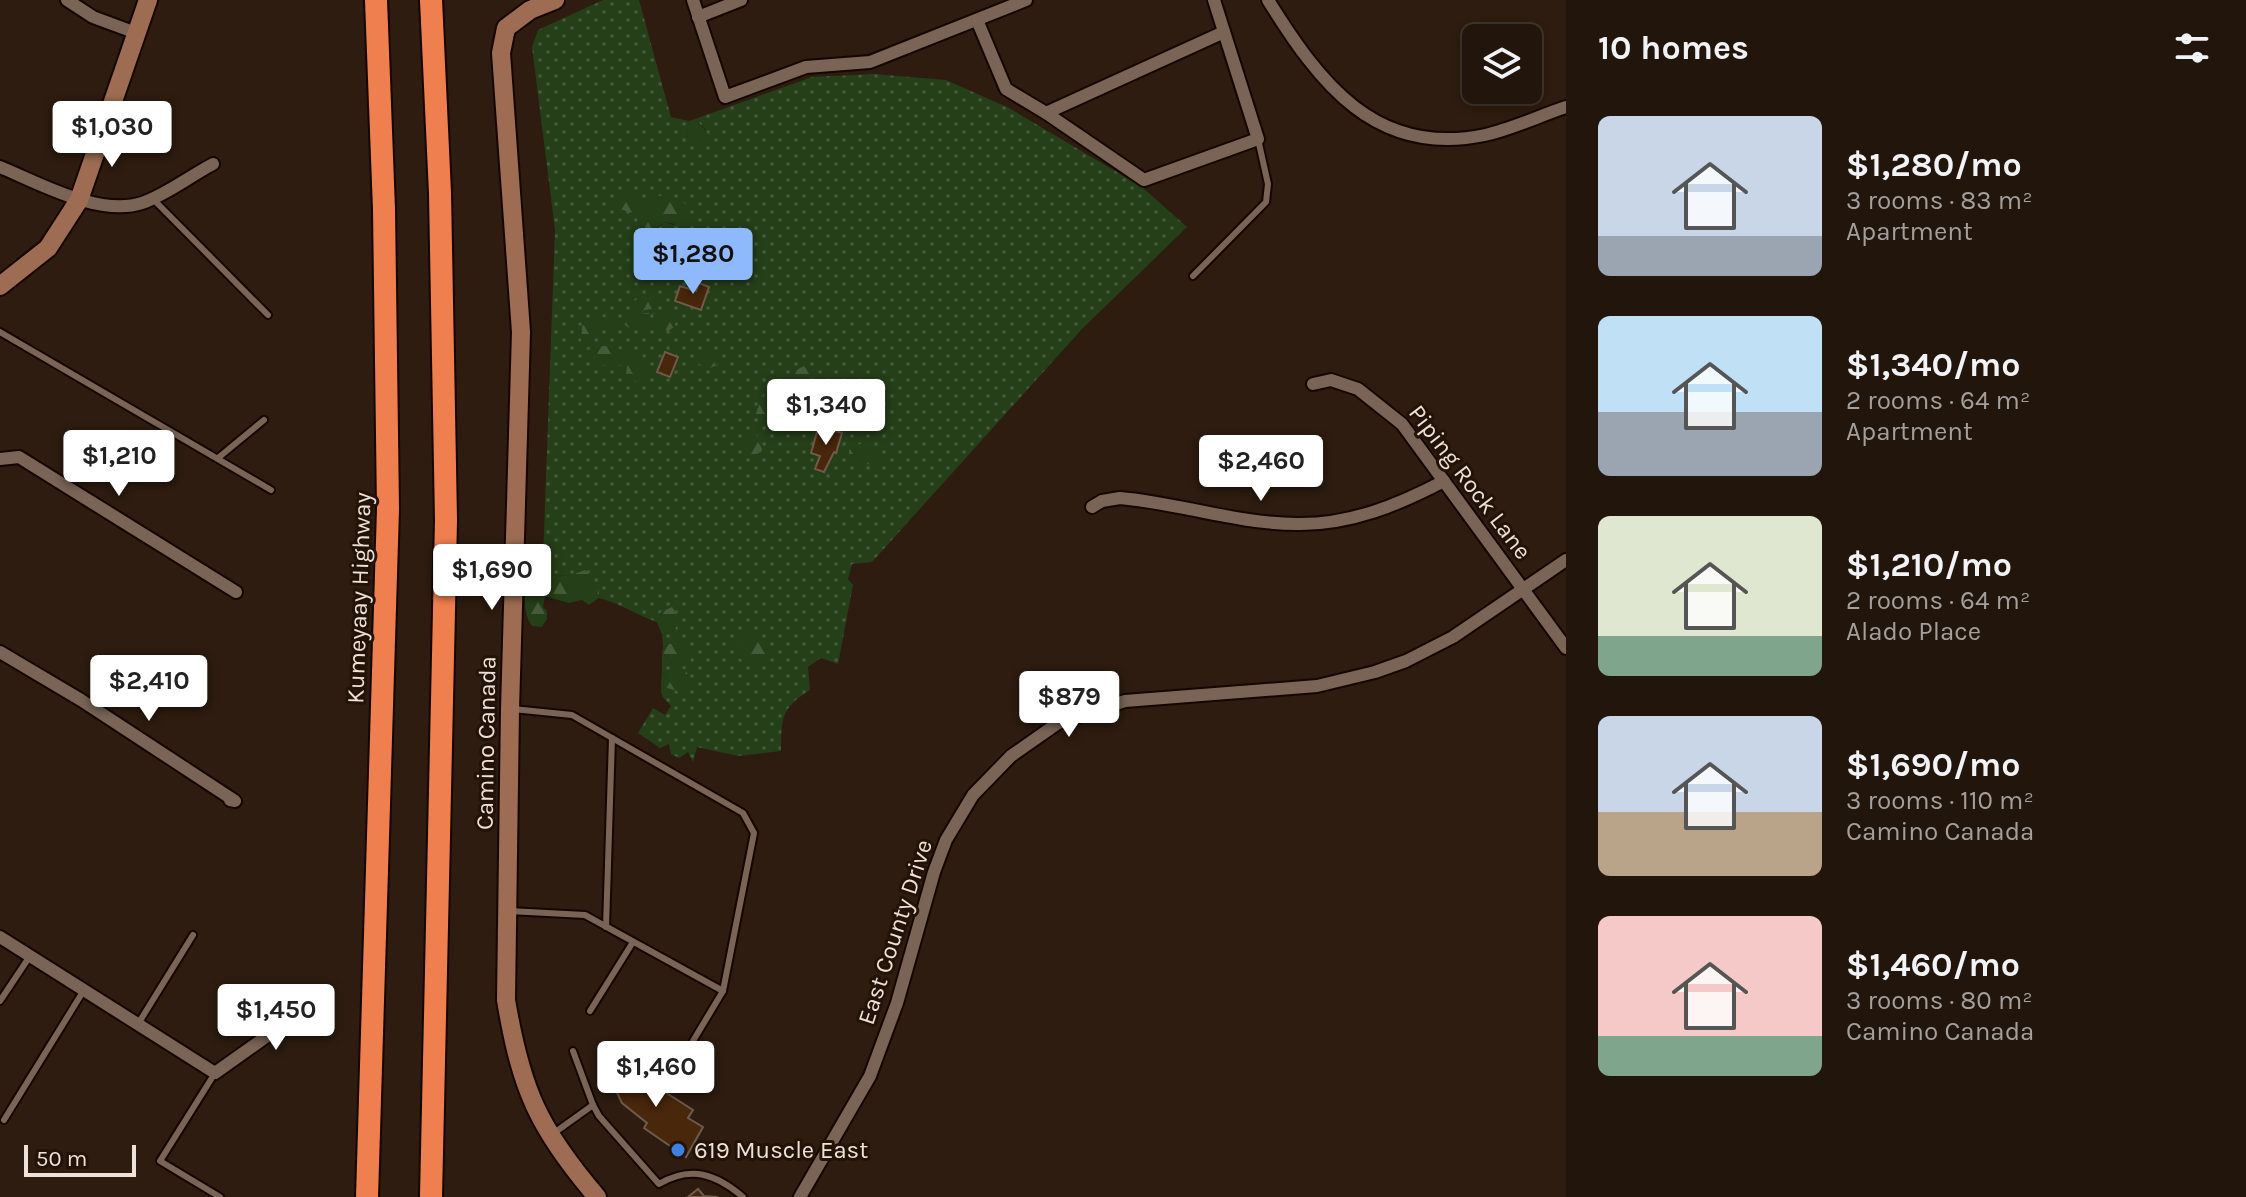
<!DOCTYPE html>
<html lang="en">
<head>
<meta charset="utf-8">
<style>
  body { margin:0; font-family:Karla,sans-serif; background:#2a1e14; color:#f1f3f6; height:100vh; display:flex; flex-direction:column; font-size:30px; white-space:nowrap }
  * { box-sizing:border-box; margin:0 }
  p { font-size:26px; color:#a29f9d }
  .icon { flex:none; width:44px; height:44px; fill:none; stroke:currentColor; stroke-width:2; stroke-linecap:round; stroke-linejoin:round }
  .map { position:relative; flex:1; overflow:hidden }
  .details { display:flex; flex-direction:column; background:#22150b; width:680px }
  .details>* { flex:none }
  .tools { position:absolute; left:1462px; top:24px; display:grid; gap:16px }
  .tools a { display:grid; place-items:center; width:80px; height:80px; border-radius:12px; background:#22150b; box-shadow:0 4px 12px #0003,0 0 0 2px #3f342c; font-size:40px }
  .scale { position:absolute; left:24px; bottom:20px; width:112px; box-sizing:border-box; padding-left:8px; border:4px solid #eee1d9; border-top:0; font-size:22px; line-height:28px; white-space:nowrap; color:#eee1d9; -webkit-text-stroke:6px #231306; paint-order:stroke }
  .price { position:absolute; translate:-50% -68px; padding:0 18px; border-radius:8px; background:#fff; color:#222; font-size:26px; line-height:52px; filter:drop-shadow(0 2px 4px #0008) }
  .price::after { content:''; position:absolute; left:50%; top:48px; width:24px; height:18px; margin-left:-12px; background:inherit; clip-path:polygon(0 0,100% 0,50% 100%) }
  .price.active { background:#8eb9fc; color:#111 }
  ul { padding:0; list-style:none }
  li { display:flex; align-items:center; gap:24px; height:200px; padding:0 32px }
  li span { display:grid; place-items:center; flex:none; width:224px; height:160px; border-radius:12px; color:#555 }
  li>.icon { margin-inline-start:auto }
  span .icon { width:96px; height:96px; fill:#fffc; stroke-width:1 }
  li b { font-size:34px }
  h2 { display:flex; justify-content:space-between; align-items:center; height:96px; padding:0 32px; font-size:34px }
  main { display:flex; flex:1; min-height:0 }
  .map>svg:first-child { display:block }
  .grass { fill:url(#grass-dots); fill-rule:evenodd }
  .forest { fill:url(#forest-firs) }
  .building { fill:#48270b; stroke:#6f5a4b; stroke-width:2 }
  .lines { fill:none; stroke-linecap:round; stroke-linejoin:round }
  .lane-casing { stroke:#150600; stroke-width:10 }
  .street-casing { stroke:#150600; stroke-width:16 }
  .secondary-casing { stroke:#150600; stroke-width:22 }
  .highway-casing { stroke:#150600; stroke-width:26 }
  .lane { stroke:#796455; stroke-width:6 }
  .street { stroke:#796455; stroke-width:12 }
  .secondary { stroke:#9d6c53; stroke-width:18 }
  .highway { stroke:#f07f4f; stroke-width:22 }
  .shop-dot { fill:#3f7fe0; stroke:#231306; stroke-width:3 }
  .labels { text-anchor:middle; stroke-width:6; stroke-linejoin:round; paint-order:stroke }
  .street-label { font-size:24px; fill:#eee1d9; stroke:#231306 }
  .poi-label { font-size:24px; fill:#eee1d9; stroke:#231306; text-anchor:start }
</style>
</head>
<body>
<main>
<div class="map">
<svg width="1566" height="1197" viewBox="0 0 1566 1197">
  <defs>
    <pattern id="grass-dots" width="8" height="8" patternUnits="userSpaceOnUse" patternTransform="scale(2)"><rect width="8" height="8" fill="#253f19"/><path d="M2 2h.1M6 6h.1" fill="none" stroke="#455a3a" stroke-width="1.8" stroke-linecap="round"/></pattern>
    <pattern id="forest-firs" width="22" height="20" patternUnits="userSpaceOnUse" patternTransform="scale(2)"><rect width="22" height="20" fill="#253f19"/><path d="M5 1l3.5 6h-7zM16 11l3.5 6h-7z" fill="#455a3a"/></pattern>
  </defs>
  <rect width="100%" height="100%" fill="#2d1c0f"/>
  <!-- grass -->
  <path class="grass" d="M603,0H639L671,117L689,121L686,140L706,130L695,119L812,77L874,74L946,80L1009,108L1142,187L1187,227L1082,329L872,562L852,564L848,579L853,585L838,664L821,658L808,667L810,690C780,709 782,718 781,751L738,756L697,747L693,762L688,752L679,758L671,754L669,744L660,748L638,733L653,708L665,715L671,706L662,696L661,686H665L668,677L662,671V652L674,665L676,641L663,647L662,635L675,630L661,612L657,622C636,615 620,603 599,598V586L569,576L550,575L543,559L555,230L532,47L538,30ZM668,194L685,214L673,225L665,222L657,229ZM853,396L866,409L880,410L864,426Z"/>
  <!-- forest -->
  <g class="forest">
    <polygon points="695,119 713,139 711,143 704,147 686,140 689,121"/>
    <polygon points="625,192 640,200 642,206 633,213 616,208 615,202"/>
    <path d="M668,194L686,204L685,214L690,218L684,226L665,222C655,230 648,233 636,227C638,209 650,197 668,194Z"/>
    <polygon points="650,294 655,300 652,309 644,310 641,314 649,313 648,325 632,330 622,323 625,314 635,314 633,303 641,295"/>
    <polygon points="661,311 677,318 674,327 668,331 652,326 654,313"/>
    <path d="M599,316L615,320L620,325L614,331L606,326C599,331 596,340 587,348L581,342L582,326Z"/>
    <path d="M613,345L619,349L628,350L632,357C621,369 611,368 597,363L594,355L597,347Z"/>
    <polygon points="706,351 720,359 717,365 708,369 699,364 699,356"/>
    <path d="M640,355C652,362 654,370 648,382L639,383L626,376L627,366Z"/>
    <path d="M804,366L813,377L798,393L784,401V414L774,422L756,414C763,388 780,378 804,366Z"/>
    <polygon points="819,385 832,389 838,397 832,407 824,408 811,403 808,394"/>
    <polygon points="842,396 853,396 867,409 880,410 887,422 877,431 864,426 862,420 844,422 835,408"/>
    <polygon points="751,432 756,433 763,448 761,452 752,456 746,454 743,443"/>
    <polygon points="862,443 882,461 880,465 865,464 860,468 849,461 849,450"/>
    <path d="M537,556H540L551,565V575L569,576L585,570L599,586V598L589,605L582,600L569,603L545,596L543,607L547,611V619L542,627L532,626C519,609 526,573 537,556Z"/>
    <polygon points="672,607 679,616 675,630 662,635 657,622 661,612"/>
    <path d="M749,631C764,636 769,642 771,659L755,664L740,659L737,645Z"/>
    <polygon points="676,641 692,647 690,665 674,665 662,652 663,647"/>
    <polygon points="673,669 685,669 690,678 686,688 677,691 661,686 662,671 668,677"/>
  </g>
  <!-- building -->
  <g class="building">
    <polygon points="699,283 709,287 701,310 675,301 680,286 696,291"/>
    <polygon points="665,352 678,357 670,377 657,372"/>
    <polygon points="823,427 842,433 836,453 834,452 824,472 815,469 820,456 811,453 817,432 821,433"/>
    <polygon points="615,1060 693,1110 688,1118 703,1127 686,1157 644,1128 647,1123 622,1103 607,1072"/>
    <polygon points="698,1189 704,1196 718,1197 688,1197"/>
  </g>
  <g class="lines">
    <!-- lane casing -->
    <g class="lane-casing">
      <g id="lane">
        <polyline points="152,198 268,315"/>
        <polyline points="1193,276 1266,202 1268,184 1258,139"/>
        <polyline points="0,332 271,490"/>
        <polyline points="218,458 264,420"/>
        <polyline points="513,709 572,715 743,813 754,833 723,991"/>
        <polyline points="509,911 585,915 723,991 681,1061"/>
        <polyline points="606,927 612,738"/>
        <polyline points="0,1001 30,956"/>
        <polyline points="590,1011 633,942"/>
        <polyline points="138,1024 193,935"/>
        <polyline points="573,1051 593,1105"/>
        <polyline points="215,1073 160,1161 220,1197"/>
        <polyline points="4,1120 84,990"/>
        <path d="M554,1133L593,1105L599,1116L659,1184C691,1165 716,1174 743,1197"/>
      </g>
    </g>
    <!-- street casing -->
    <g class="street-casing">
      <g id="street">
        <polyline points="67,0 93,17 136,33"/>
        <polyline points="693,0 725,97 806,67 870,62 1026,0"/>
        <path d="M1268,0C1319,82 1375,158 1485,135C1512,129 1539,116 1566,107"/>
        <polyline points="698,17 741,0"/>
        <polyline points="977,20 1006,89 1046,113 1224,32"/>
        <polyline points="1046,113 1144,180 1258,139 1214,0"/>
        <path d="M0,167C39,183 99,217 142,203C166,195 190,176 213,164"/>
        <polyline points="1313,384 1331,380 1358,389 1402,424 1566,648"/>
        <polyline points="0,459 19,457 236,592"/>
        <path d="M1092,507L1102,501L1120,498C1179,503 1238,524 1297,524C1350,525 1398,505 1444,481"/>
        <polyline points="0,652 81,700 235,801 230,800"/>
        <polyline points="0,937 215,1073 315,1002"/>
        <polyline points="800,1197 870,1076 897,1003 934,872 946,840 973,795 1011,756 1058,723 1125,701 1317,686 1375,672 1406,661 1453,637 1566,560"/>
      </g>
    </g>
    <!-- secondary casing -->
    <g class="secondary-casing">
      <g id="secondary">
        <path d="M555,0L530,10L506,28L501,53L521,332L510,709L506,1000C521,1089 538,1128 597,1197"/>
        <polyline points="0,286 48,248 79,200 148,0"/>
      </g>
    </g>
    <!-- highway casing -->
    <g class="highway-casing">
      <g id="highway">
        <polyline points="367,1197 388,509 384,209 376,0"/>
        <polyline points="431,1197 446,520 440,193 431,0"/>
      </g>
    </g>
    <!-- lane -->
    <use href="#lane" class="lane"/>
    <!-- street -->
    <use href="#street" class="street"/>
    <!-- secondary -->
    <use href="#secondary" class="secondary"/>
    <!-- highway -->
    <use href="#highway" class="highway"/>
  </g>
  <!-- markers -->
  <circle class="shop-dot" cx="678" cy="1150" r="8"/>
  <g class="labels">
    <!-- street labels -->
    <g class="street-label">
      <text transform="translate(1470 482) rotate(53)" y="8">Piping Rock Lane</text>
      <text transform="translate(359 598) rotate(-88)" y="8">Kumeyaay Highway</text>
      <text transform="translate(486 743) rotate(-89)" y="8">Camino Canada</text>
      <text transform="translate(895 932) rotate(-72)" y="8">East County Drive</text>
    </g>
    <!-- poi labels -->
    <g class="poi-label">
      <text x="694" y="1158">619 Muscle East</text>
    </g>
  </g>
</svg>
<div class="tools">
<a><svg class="icon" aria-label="layers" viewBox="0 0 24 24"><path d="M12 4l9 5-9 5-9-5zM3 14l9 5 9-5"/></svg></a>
</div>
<div class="scale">50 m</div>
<b class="price" style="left:112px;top:169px">$1,030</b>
<b class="price active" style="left:693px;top:296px">$1,280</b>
<b class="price" style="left:826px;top:447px">$1,340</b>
<b class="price" style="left:119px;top:498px">$1,210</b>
<b class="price" style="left:1261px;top:503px">$2,460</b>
<b class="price" style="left:492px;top:612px">$1,690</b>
<b class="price" style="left:149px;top:723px">$2,410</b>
<b class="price" style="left:1069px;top:739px">$879</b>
<b class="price" style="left:276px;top:1052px">$1,450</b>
<b class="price" style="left:656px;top:1109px">$1,460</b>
</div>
<section class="details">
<h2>10 homes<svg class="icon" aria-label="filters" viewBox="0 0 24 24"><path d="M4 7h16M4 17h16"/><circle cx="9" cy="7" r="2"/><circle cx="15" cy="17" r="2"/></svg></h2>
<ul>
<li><span style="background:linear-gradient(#c9d6e8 75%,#9aa5b1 0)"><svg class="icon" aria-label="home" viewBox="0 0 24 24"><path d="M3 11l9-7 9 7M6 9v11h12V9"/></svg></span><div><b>$1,280/mo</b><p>3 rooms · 83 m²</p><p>Apartment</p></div></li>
<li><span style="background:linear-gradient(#bfe0f5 60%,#9aa5b1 0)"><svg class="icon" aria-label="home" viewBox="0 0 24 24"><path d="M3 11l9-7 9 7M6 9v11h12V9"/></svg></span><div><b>$1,340/mo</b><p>2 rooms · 64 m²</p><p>Apartment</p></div></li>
<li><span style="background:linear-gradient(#dfe7d0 75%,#7fa58c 0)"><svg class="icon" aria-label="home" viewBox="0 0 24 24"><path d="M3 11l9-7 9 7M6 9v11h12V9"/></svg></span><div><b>$1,210/mo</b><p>2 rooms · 64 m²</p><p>Alado Place</p></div></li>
<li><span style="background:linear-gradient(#c9d6e8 60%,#b9a48a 0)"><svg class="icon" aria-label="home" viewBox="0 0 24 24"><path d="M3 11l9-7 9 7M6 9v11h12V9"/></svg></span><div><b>$1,690/mo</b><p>3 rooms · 110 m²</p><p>Camino Canada</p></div></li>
<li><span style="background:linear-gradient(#f6c9c9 75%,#7fa58c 0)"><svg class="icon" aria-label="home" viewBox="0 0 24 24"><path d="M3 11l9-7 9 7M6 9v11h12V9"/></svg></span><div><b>$1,460/mo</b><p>3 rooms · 80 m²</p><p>Camino Canada</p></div></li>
</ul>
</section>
</main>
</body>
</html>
